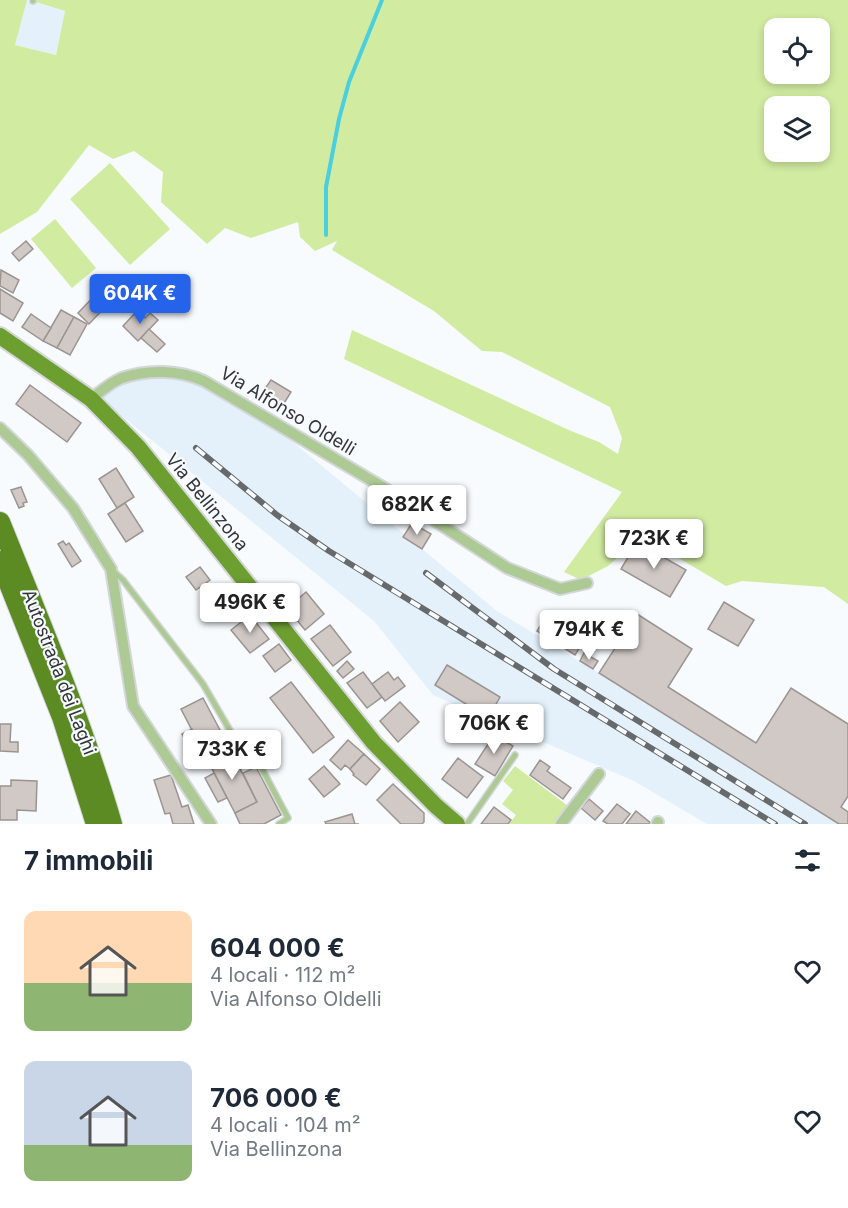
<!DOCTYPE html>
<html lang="it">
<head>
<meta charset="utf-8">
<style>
  body { margin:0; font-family:Inter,sans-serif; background:#f6f6f7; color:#1f2937; height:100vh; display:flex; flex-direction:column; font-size:22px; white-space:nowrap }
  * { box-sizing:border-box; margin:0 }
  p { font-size:20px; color:#747a83 }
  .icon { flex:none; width:33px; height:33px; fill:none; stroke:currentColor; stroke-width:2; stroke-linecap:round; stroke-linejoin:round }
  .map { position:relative; height:824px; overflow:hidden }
  .drawer { display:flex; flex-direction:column; background:#fff; flex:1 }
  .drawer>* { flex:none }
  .fabs { position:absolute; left:764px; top:18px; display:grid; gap:12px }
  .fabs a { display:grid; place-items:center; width:66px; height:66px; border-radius:12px; background:#fff; box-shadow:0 3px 9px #0003; font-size:30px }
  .price { position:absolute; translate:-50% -51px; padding:0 14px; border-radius:6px; background:#fff; color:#222; font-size:20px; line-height:39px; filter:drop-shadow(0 2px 3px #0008) }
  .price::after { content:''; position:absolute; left:50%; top:36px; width:18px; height:14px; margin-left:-9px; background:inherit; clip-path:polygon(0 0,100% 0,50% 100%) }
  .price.on { background:#2563eb; color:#fff }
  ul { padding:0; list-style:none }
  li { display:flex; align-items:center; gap:18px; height:150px; padding:0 24px }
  li span { display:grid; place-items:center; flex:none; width:168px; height:120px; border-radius:12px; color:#555 }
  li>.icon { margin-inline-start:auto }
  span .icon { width:72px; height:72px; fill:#fffc; stroke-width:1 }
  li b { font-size:26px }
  h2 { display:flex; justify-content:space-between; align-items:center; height:72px; padding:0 24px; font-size:26px }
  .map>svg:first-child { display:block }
  .built { fill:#e4f1fb }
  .green { fill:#d1eba1; fill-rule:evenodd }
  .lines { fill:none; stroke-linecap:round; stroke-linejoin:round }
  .stream { stroke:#49cfdd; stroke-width:4 }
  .building { fill:#d1c9c6; stroke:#9b9491; stroke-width:1.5 }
  .lane-casing { stroke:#d4d7da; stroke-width:8 }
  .street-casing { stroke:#d4d7da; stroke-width:14 }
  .primary-casing { stroke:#d4d7da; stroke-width:20 }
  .highway-casing { stroke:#d4d7da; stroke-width:22 }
  .lane { stroke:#adca95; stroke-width:5 }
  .street { stroke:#adca95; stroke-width:10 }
  .primary { stroke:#6c9e30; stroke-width:16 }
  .highway { stroke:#5c8a23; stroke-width:20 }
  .rail-casing { stroke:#676a6c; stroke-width:6 }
  .rail { stroke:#f7fbfe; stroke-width:4; stroke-dasharray:11; stroke-linecap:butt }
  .labels { text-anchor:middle; stroke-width:4.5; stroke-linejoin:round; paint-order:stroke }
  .street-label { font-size:18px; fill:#333537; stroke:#f7fbfe }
</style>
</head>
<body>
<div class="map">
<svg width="848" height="824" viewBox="0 0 848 824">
  <rect width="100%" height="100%" fill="#f7fbfe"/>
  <!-- built -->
  <g class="built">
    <polygon points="27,0 65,11 56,55 15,45"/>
    <polygon points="188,374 258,413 497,611 599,673 839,824 707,824 634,781 433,695 374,621 100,398 120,378"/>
  </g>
  <!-- green -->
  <g class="green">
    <path d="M0,0H27L15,45L56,55L65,11L29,0H848V604L824,587L742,581L726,586L641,536L608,566L581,580L564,572L622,492L344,359L352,330L571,431L599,442L618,454L622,438L610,407L502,352L482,351L434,311L332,250L337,241L315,251L300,237L298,222L251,238L225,228L207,244L161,202L163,172L134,151L113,159L89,145L37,212L0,234ZM774,28H819V74H774ZM774,106H819V152H774Z"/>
    <polygon points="110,163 170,229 130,265 70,199"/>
    <polygon points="55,219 96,268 72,288 31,239"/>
    <polygon points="515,766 568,806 554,824 509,824 516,815 502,804 513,790 503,781"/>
  </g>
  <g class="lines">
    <!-- stream -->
    <polyline class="stream" points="326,235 326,187 339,119 349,82 382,0"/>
  </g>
  <!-- building -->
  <g class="building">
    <polygon points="26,241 33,249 19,261 12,253"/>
    <polygon points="1,270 19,280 13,293 0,286"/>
    <polygon points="102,288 113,299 89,324 78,313"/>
    <polygon points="0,289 23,303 13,321 0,313"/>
    <polygon points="61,310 74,317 57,348 43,341"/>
    <polygon points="137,311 145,318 150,313 158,320 138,341 123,326"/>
    <polygon points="31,314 51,328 43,341 22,327"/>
    <polygon points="74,317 87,324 70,355 57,348"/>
    <polygon points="149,329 165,344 157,352 141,338"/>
    <polygon points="271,380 291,392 283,405 262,393"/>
    <polygon points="30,385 81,423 67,442 16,404"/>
    <polygon points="116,468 134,497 117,508 99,479"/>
    <polygon points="21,487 27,502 23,503 24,506 19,508 11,490"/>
    <polygon points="125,503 143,531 126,542 108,514"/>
    <polygon points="412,523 431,534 422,549 403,537"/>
    <polygon points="63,541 66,545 69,543 81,561 72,567 58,544"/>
    <polygon points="637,542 686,570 670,597 621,569"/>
    <polygon points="200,567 210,580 196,590 186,577"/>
    <polygon points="220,592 229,605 215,615 205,603"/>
    <polygon points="306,592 324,614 305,630 287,608"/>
    <polygon points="724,602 754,620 738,646 708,629"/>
    <polygon points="548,613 587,636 575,655 537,631"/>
    <polygon points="637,614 692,649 668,687 756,743 791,688 848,724 848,796 841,807 848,812 848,824 839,824 599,673"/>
    <polygon points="250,615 269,639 250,653 231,630"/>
    <polygon points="330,625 351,652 333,666 311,639"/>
    <polygon points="279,644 291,660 275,672 263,656"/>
    <polygon points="584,653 598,661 593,669 580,661"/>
    <polygon points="347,661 354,669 343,678 337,671"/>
    <polygon points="447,665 500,697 490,715 487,717 435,685"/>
    <polygon points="363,672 382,697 367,708 347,683"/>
    <polygon points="388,672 394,680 398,677 405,686 385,701 372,684"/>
    <polygon points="291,682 334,737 313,753 270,698"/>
    <polygon points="203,698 230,749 208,761 181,709"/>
    <polygon points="400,702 419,722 398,742 380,721"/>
    <polygon points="0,724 11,724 10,742 18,742 18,752 0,751"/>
    <polygon points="192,729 204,754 195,759 182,734"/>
    <polygon points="494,735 513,746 495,776 475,764"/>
    <polygon points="348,740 364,754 350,769 345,765 341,770 330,760"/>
    <polygon points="230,749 257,802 235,813 208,761"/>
    <polygon points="364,754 380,769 366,785 353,775 354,774 350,769"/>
    <polygon points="458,758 483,777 467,798 442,779"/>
    <polygon points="540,760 550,767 547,771 571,788 563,799 530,775"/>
    <polygon points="324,766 340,784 324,797 309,779"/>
    <polygon points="256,767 281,815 264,824 240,824 235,813 257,802 243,773"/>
    <polygon points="214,773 227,798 218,802 205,778"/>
    <polygon points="171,775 182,807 188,805 194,824 173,824 170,813 165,814 154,780"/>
    <polygon points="11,780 37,781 36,811 17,810 17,820 0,820 0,786 11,786"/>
    <polygon points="393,784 424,813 424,822 422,824 401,824 377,800"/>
    <polygon points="589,799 603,811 595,820 581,808"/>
    <polygon points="617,804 630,814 622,824 608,824 603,821"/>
    <polygon points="494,807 511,820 508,824 481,824"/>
    <polygon points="636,811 652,824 626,824"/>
    <polygon points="352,814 355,824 359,824 326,824 325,822"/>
  </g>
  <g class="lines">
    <!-- lane casing -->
    <g class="lane-casing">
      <g id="lane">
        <polyline points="33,0 33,1"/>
        <polyline points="112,570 123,580 203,684 239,746 251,748 288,818 279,824"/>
        <polyline points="467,824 515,755"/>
      </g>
    </g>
    <!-- street casing -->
    <g class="street-casing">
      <g id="street">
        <path d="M91,399C100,392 111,382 122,378C149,369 179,370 204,381L386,489L507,568L560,589L587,583"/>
        <polyline points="0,428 28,455 73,508 111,569 133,706 211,824"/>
        <polyline points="561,824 599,774"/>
        <polyline points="657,824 658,822"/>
      </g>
    </g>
    <!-- primary casing -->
    <g class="primary-casing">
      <polyline id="primary" points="0,336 91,399 138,447 374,743 436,806 457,824"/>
    </g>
    <!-- highway casing -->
    <g class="highway-casing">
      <g id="highway">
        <path d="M0,522C40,622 82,721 112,824"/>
        <polyline points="0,561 62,717 96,824"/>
      </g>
    </g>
    <!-- lane -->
    <use href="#lane" class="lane"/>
    <!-- street -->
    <use href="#street" class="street"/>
    <!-- primary -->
    <use href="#primary" class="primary"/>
    <!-- highway -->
    <use href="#highway" class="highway"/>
    <!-- rail casing -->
    <g class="rail-casing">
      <g id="rail">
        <polyline points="196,448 277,515 329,551 775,824"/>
        <polyline points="426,573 554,669 805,824"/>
      </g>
    </g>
    <!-- rail -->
    <use href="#rail" class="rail"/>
  </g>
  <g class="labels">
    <!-- street labels -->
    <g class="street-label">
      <text transform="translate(288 411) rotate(31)" y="6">Via Alfonso Oldelli</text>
      <text transform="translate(207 502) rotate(51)" y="6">Via Bellinzona</text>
      <text transform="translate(59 672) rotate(69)" y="6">Autostrada dei Laghi</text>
    </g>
  </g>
</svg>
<div class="fabs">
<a><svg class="icon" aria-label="locate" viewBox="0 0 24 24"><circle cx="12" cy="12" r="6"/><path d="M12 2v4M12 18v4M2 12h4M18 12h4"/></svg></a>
<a><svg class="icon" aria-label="layers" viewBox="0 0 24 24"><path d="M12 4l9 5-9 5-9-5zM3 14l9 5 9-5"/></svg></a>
</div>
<b class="price on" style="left:140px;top:325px">604K €</b>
<b class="price" style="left:417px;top:536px">682K €</b>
<b class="price" style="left:654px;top:570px">723K €</b>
<b class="price" style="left:250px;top:634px">496K €</b>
<b class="price" style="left:589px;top:661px">794K €</b>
<b class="price" style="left:494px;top:755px">706K €</b>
<b class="price" style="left:232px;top:781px">733K €</b>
</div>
<section class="drawer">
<h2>7 immobili<svg class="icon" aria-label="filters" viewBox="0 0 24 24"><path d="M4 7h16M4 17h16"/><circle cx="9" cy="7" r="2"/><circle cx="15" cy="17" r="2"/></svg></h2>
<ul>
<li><span style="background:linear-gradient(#ffd9b3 60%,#8fb573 0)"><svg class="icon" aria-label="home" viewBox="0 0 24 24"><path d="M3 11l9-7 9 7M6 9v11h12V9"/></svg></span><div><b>604 000 €</b><p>4 locali · 112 m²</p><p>Via Alfonso Oldelli</p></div><svg class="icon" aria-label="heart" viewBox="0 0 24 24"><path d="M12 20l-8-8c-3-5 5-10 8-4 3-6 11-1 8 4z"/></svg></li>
<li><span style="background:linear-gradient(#c9d6e8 70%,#8fb573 0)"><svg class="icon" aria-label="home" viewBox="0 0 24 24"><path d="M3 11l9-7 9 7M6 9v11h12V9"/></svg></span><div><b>706 000 €</b><p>4 locali · 104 m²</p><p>Via Bellinzona</p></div><svg class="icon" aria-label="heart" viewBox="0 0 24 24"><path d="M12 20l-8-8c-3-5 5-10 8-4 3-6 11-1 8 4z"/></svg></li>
</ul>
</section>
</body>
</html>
